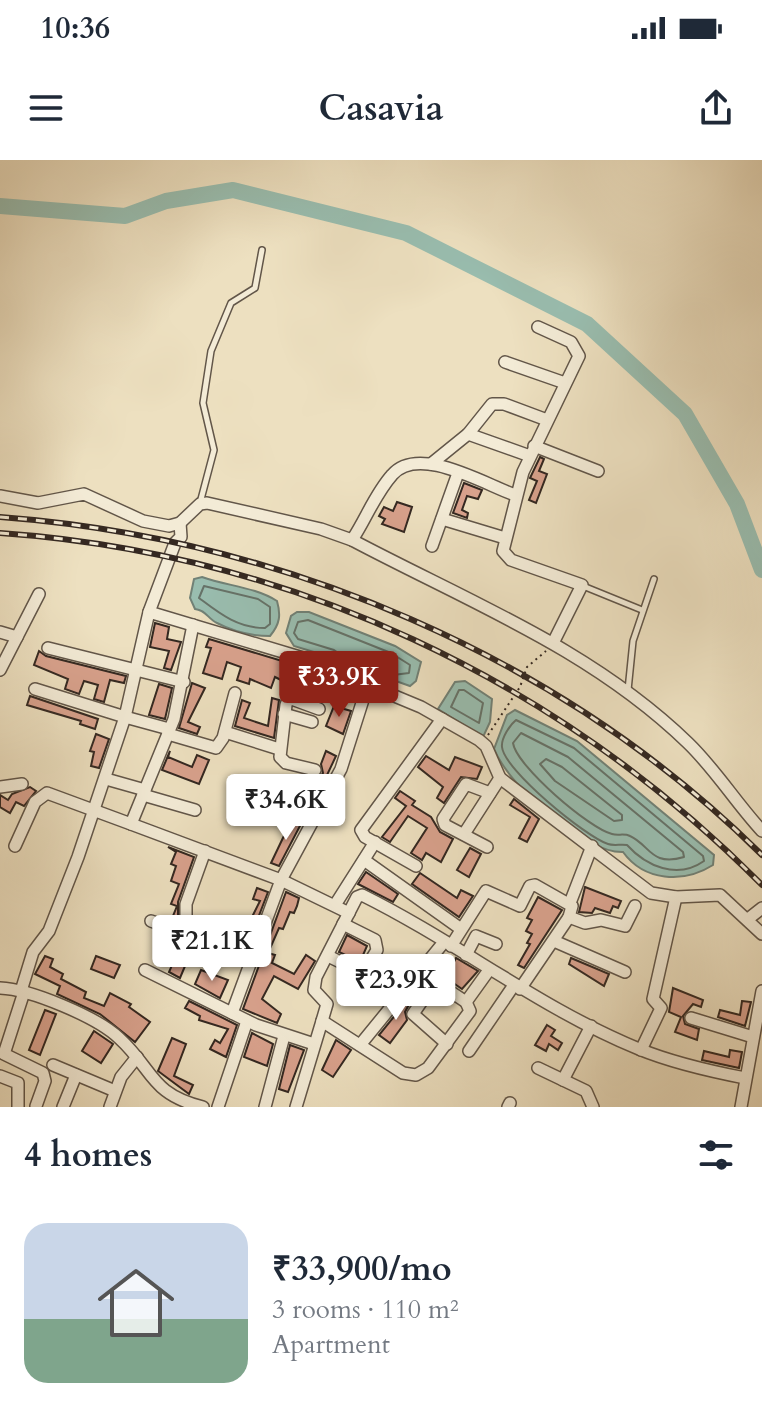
<!DOCTYPE html>
<html lang="en">
<head>
<meta charset="utf-8">
<style>
  body { margin:0; font-family:Cardo,serif; background:#f6f6f7; color:#1f2937; height:100vh; display:flex; flex-direction:column; font-size:30px; white-space:nowrap }
  * { box-sizing:border-box; margin:0 }
  p { font-size:26px; color:#747a83 }
  .icon { flex:none; width:44px; height:44px; fill:none; stroke:currentColor; stroke-width:2; stroke-linecap:round; stroke-linejoin:round }
  .map { position:relative; height:947px; overflow:hidden }
  .drawer { display:flex; flex-direction:column; background:#fff; flex:1 }
  .drawer>* { flex:none }
  .price { position:absolute; translate:-50% -68px; padding:0 18px; border-radius:8px; background:#fff; color:#222; font-size:26px; line-height:52px; filter:drop-shadow(0 2px 4px #0008) }
  .price::after { content:''; position:absolute; left:50%; top:48px; width:24px; height:18px; margin-left:-12px; background:inherit; clip-path:polygon(0 0,100% 0,50% 100%) }
  .price.current { background:#8f2418; color:#fff }
  ul { padding:0; list-style:none }
  li { display:flex; align-items:center; gap:24px; height:200px; padding:0 24px }
  li+li { border-top:2px solid #e0e1e3 }
  li span { display:grid; place-items:center; flex:none; width:224px; height:160px; border-radius:24px; color:#555 }
  li>.icon { margin-inline-start:auto }
  span .icon { width:96px; height:96px; fill:#fffc; stroke-width:1 }
  li b { font-size:34px }
  h2 { display:flex; justify-content:space-between; align-items:center; height:96px; padding:0 24px; font-size:34px }
  .status { display:flex; justify-content:space-between; align-items:center; height:56px; padding:0 40px; background:#fff; direction:ltr }
  .status svg { height:22px; fill:currentColor }
  header { display:flex; justify-content:space-between; align-items:center; height:104px; padding:0 24px; background:#fff; font-size:36px; font-weight:600 }
  .map>svg:first-child { display:block }
  .water { fill:#99bdaf; stroke:#718176; stroke-width:2 }
  .lines { fill:none; stroke-linecap:round; stroke-linejoin:round }
  .shore { stroke:#667268; stroke-width:2 }
  .river { stroke:#99bdaf; stroke-width:16 }
  .building { fill:#d8a18c; stroke:#342821; stroke-width:2 }
  .lane-casing { stroke:#625649; stroke-width:8 }
  .street-casing { stroke:#625649; stroke-width:14 }
  .path { stroke:#342821; stroke-width:2; stroke-dasharray:2 4; stroke-linecap:butt }
  .lane { stroke:#f3ebd6; stroke-width:5 }
  .street { stroke:#f3ebd6; stroke-width:11 }
  .rail-casing { stroke:#342821; stroke-width:6 }
  .rail { stroke:#f3ebd6; stroke-width:3; stroke-dasharray:9; stroke-linecap:butt }
</style>
</head>
<body>
<div class="status"><b>10:36</b><svg viewBox="0 0 49 12"><path d="M0 12V9h3v3zM5 12V6h3v6zM10 12V3h3v9zM15 12V0h3v12zM26 1h20v11H26zM47 4h2v5h-2z"/></svg></div>
<header><svg class="icon" aria-label="menu" viewBox="0 0 24 24"><path d="M4 6h16M4 12h16M4 18h16"/></svg>Casavia<svg class="icon" aria-label="share" viewBox="0 0 24 24"><path d="M12 15V3M7 8l5-5 5 5M5 13v7h14v-7"/></svg></header>
<div class="map">
<svg width="762" height="947" viewBox="0 0 762 947">
  <rect width="100%" height="100%" fill="#ede0c0"/>
  <filter id="stains"><feTurbulence type="fractalNoise" baseFrequency=".0025" numOctaves="4"/><feColorMatrix values="0 0 0 0 .2 0 0 0 0 .09 0 0 0 0 .02 0 0 0 .5 -.17"/></filter>
  <radialGradient id="worn" r=".72"><stop offset=".6" stop-color="#630" stop-opacity="0"/><stop offset="1" stop-color="#630" stop-opacity=".3"/></radialGradient>
  <!-- water -->
  <g class="water">
    <path d="M202,417C227,426 255,427 277,441C281,455 280,464 270,476C251,476 234,472 217,463C208,459 206,450 195,449L190,438L194,419Z"/>
    <polygon points="297,452 309,452 395,486 421,502 416,521 410,526 396,521 385,525 344,507 330,497 294,486 286,473 291,456"/>
    <polygon points="465,521 492,539 490,562 483,577 438,549 455,522"/>
    <path d="M515,550L577,581L714,695L713,705C683,724 644,721 623,692C583,693 509,626 494,589L507,555Z"/>
  </g>
  <g class="lines">
    <!-- shore -->
    <g class="shore">
      <path d="M204,426L258,439L270,447V464L265,468C237,468 219,453 199,438Z"/>
      <polygon points="308,460 391,493 410,505 409,513 385,516 348,500 334,490 298,479 294,473 298,462"/>
      <polygon points="459,530 464,530 483,543 479,563 451,547"/>
      <path d="M516,560L574,588L703,696L704,701C677,720 646,706 627,685C621,684 613,686 608,684C586,677 504,610 502,587C501,578 510,565 516,560Z"/>
      <path d="M521,573L568,597L683,692L684,697C651,707 650,685 630,676C624,673 618,676 612,674C590,669 516,606 513,583Z"/>
      <polygon points="546,599 562,607 622,655 622,660 614,661 555,621 540,604"/>
    </g>
    <!-- river -->
    <polyline class="river" points="0,46 125,56 166,41 233,30 406,73 587,164 685,254 737,344 762,410"/>
  </g>
  <!-- building -->
  <g class="building">
    <polygon points="540,297 544,299 539,311 547,314 536,343 529,340 537,321 530,318"/>
    <polygon points="464,323 482,330 478,339 467,336 462,350 468,353 467,358 453,353"/>
    <polygon points="397,342 412,347 404,372 382,364 385,359 379,356 384,347 393,351"/>
    <polygon points="155,463 169,467 167,479 181,482 171,510 164,508 169,491 150,487"/>
    <polygon points="209,479 292,504 285,522 275,517 271,528 250,519 249,524 237,520 241,507 227,502 222,519 203,513 211,488 206,487"/>
    <polygon points="39,491 46,496 126,516 124,523 110,520 104,542 94,539 98,525 84,521 79,534 65,529 68,519 34,505"/>
    <polygon points="192,523 205,528 188,562 200,567 197,574 179,568"/>
    <polygon points="159,524 172,528 165,559 149,555"/>
    <polygon points="30,536 98,559 95,569 80,564 81,561 27,545"/>
    <polygon points="272,538 279,540 274,578 235,566 242,540 250,543 244,558 268,566"/>
    <polygon points="334,546 351,551 343,574 326,566"/>
    <polygon points="96,574 109,579 99,608 91,606 94,592 90,591"/>
    <polygon points="170,591 168,597 192,607 197,595 209,600 199,624 162,610"/>
    <polygon points="326,591 336,596 319,632 311,628 323,613 321,604"/>
    <polygon points="426,596 449,610 455,597 482,607 477,619 461,617 444,643 437,638 443,627 418,607"/>
    <polygon points="30,627 36,631 24,646 16,642 10,653 0,647 0,635 8,640 12,634"/>
    <polygon points="400,631 415,641 412,645 431,657 440,672 453,679 441,702 426,693 422,700 411,693 427,668 408,656 390,682 382,677 406,646 395,638"/>
    <polygon points="514,639 539,659 527,682 519,678 530,657 510,645"/>
    <polygon points="292,659 301,664 279,706 271,703"/>
    <polygon points="168,687 194,697 178,742 178,758 173,756 177,746 171,744 179,724 171,721 176,706 171,704 176,692"/>
    <polygon points="470,688 481,694 469,717 457,710"/>
    <polygon points="366,712 398,734 393,742 358,724"/>
    <polygon points="420,713 457,738 461,730 473,736 459,757 412,724"/>
    <polygon points="585,727 621,741 618,748 613,746 610,753 595,748 592,753 579,752"/>
    <polygon points="257,728 268,732 250,779 220,766 224,757 247,767 260,741 253,739"/>
    <polygon points="286,732 299,738 297,746 294,753 290,752 283,769 279,768 268,793 275,795 272,803 294,814 306,795 315,801 298,829 274,816 262,839 281,854 277,863 243,849"/>
    <polygon points="538,737 562,750 524,808 518,805 530,784 527,783 532,774 526,771 532,760 527,758"/>
    <polygon points="193,773 198,775 180,818 169,812 183,780"/>
    <polygon points="347,775 367,786 360,802 339,792"/>
    <polygon points="45,796 53,799 50,807 63,814 61,819 86,832 84,838 104,846 110,833 131,844 129,847 150,862 135,882 100,854 57,834 60,826 35,814"/>
    <polygon points="96,796 120,805 114,818 91,809"/>
    <polygon points="386,796 403,806 395,817 390,814 377,831 365,821"/>
    <polygon points="444,796 454,802 456,798 478,811 462,829 433,809"/>
    <polygon points="571,798 609,814 604,826 569,804"/>
    <polygon points="201,810 228,820 220,838 195,824"/>
    <polygon points="419,826 405,852 407,860 390,883 379,875"/>
    <polygon points="673,828 703,840 701,847 693,844 683,856 685,864 699,869 697,880 675,872 681,857 669,852"/>
    <polygon points="189,841 237,865 226,897 210,889 215,880 220,883 228,869 199,860 200,856 185,848"/>
    <polygon points="742,841 751,842 745,866 718,857 720,850 740,855"/>
    <polygon points="45,850 56,854 40,895 29,890"/>
    <polygon points="547,865 555,870 551,876 562,883 558,890 549,884 546,891 535,885"/>
    <polygon points="94,871 113,884 101,903 82,891"/>
    <polygon points="252,873 273,884 267,906 244,897"/>
    <polygon points="172,878 186,884 174,916 193,925 189,934 158,911"/>
    <polygon points="336,880 351,890 333,917 322,910"/>
    <polygon points="290,885 304,890 288,932 279,929"/>
    <polygon points="730,890 742,892 739,908 702,900 704,891 729,897"/>
  </g>
  <g class="lines">
    <!-- lane casing -->
    <g class="lane-casing">
      <g id="lane">
        <polyline points="200,343 214,290 203,243 211,191 231,143 255,128 262,90"/>
        <polyline points="583,426 642,450"/>
        <polyline points="628,530 633,481 654,419"/>
      </g>
    </g>
    <!-- street casing -->
    <g class="street-casing">
      <g id="street">
        <polyline points="538,167 571,182 579,196 523,312 503,391 511,400 582,425 554,481"/>
        <polyline points="505,202 565,223"/>
        <polyline points="468,274 530,296"/>
        <polyline points="534,286 598,311"/>
        <polyline points="431,304 468,274 492,244 504,244 547,260"/>
        <path d="M0,336L38,343L84,334L143,361L169,366L180,363L200,344L207,343L321,369L352,380C469,442 591,489 688,583C716,610 736,643 762,671"/>
        <polyline points="442,359 505,378"/>
        <path d="M352,380C366,359 375,334 392,315C418,284 484,324 515,335"/>
        <polyline points="432,386 458,313"/>
        <polyline points="149,452 175,383 181,377 180,363"/>
        <polyline points="0,472 17,477"/>
        <polyline points="48,488 184,522"/>
        <polyline points="303,498 286,545 280,597 286,603 315,610"/>
        <polyline points="0,510 39,434"/>
        <polyline points="35,529 125,557 149,452 303,498 421,547 479,580 486,586 500,618 651,733 676,737 720,735 762,774"/>
        <polyline points="289,538 319,549"/>
        <polyline points="284,554 312,562"/>
        <polyline points="225,572 279,589"/>
        <polyline points="168,574 216,588 223,578 235,533"/>
        <polyline points="106,619 145,630"/>
        <polyline points="0,627 22,624"/>
        <polyline points="143,635 195,650"/>
        <polyline points="259,639 289,647 311,660"/>
        <polyline points="131,664 281,720 349,753"/>
        <polyline points="464,674 500,618"/>
        <polyline points="15,686 35,642 47,633 131,664 174,559 193,465"/>
        <polyline points="487,687 445,665 443,659 466,624 490,633"/>
        <polyline points="205,691 186,744 186,761 257,791"/>
        <polyline points="364,700 461,769"/>
        <polyline points="416,706 365,677 361,670 442,559"/>
        <polyline points="570,743 592,686"/>
        <polyline points="335,745 375,682"/>
        <polyline points="748,759 762,748"/>
        <polyline points="151,761 181,772 190,764"/>
        <polyline points="554,781 625,812"/>
        <polyline points="451,786 486,731 520,746 530,726 535,725 572,746 569,757"/>
        <polyline points="466,795 476,776 496,784"/>
        <polyline points="328,796 363,813 377,790 375,780 343,764"/>
        <polyline points="145,810 256,865 314,884"/>
        <polyline points="435,822 413,854 447,884"/>
        <path d="M0,828C30,829 97,857 119,878C154,910 150,934 203,947"/>
        <polyline points="520,829 569,757 585,763 601,760 625,766 635,746"/>
        <polyline points="21,831 33,792 49,771 78,697 125,557 169,569"/>
        <polyline points="24,832 4,894 43,913 45,921 36,946"/>
        <polyline points="466,842 489,810"/>
        <polyline points="232,853 281,720 341,609 368,524"/>
        <polyline points="691,858 753,877"/>
        <path d="M322,861L327,844L314,830L316,817L357,737L362,735C457,782 541,849 639,889C673,903 709,911 745,918"/>
        <polyline points="360,885 444,782"/>
        <polyline points="641,890 661,848 653,839 676,737"/>
        <polyline points="469,891 514,825"/>
        <polyline points="53,905 115,931"/>
        <polyline points="538,908 586,931 593,947"/>
        <polyline points="0,916 18,923 18,947"/>
        <polyline points="563,920 591,866"/>
        <polyline points="63,947 76,915"/>
        <polyline points="110,947 121,917 137,897"/>
        <polyline points="218,947 247,861"/>
        <polyline points="265,947 284,876"/>
        <polyline points="296,947 322,861 403,913 416,915 428,908 470,851 466,842 421,812"/>
        <polyline points="508,947 510,943"/>
        <polyline points="741,947 762,831"/>
      </g>
    </g>
    <!-- path -->
    <polyline class="path" points="488,575 520,527 527,507 546,491"/>
    <!-- lane -->
    <use href="#lane" class="lane"/>
    <!-- street -->
    <use href="#street" class="street"/>
    <!-- rail casing -->
    <g class="rail-casing">
      <g id="rail">
        <path d="M0,357C281,378 561,496 762,695"/>
        <path d="M0,373C289,393 558,519 762,725"/>
      </g>
    </g>
    <!-- rail -->
    <use href="#rail" class="rail"/>
  </g>
  <rect width="100%" height="100%" filter="url(#stains)"/>
  <rect width="100%" height="100%" fill="url(#worn)"/>
</svg>
<b class="price current" style="left:339px;top:559px">₹33.9K</b>
<b class="price" style="left:286px;top:682px">₹34.6K</b>
<b class="price" style="left:212px;top:823px">₹21.1K</b>
<b class="price" style="left:396px;top:862px">₹23.9K</b>
</div>
<section class="drawer">
<h2>4 homes<svg class="icon" aria-label="filters" viewBox="0 0 24 24"><path d="M4 7h16M4 17h16"/><circle cx="9" cy="7" r="2"/><circle cx="15" cy="17" r="2"/></svg></h2>
<ul>
<li><span style="background:linear-gradient(#c9d6e8 60%,#7fa58c 0)"><svg class="icon" aria-label="home" viewBox="0 0 24 24"><path d="M3 11l9-7 9 7M6 9v11h12V9"/></svg></span><div><b>₹33,900/mo</b><p>3 rooms · 110 m²</p><p>Apartment</p></div></li>
</ul>
</section>
</body>
</html>
